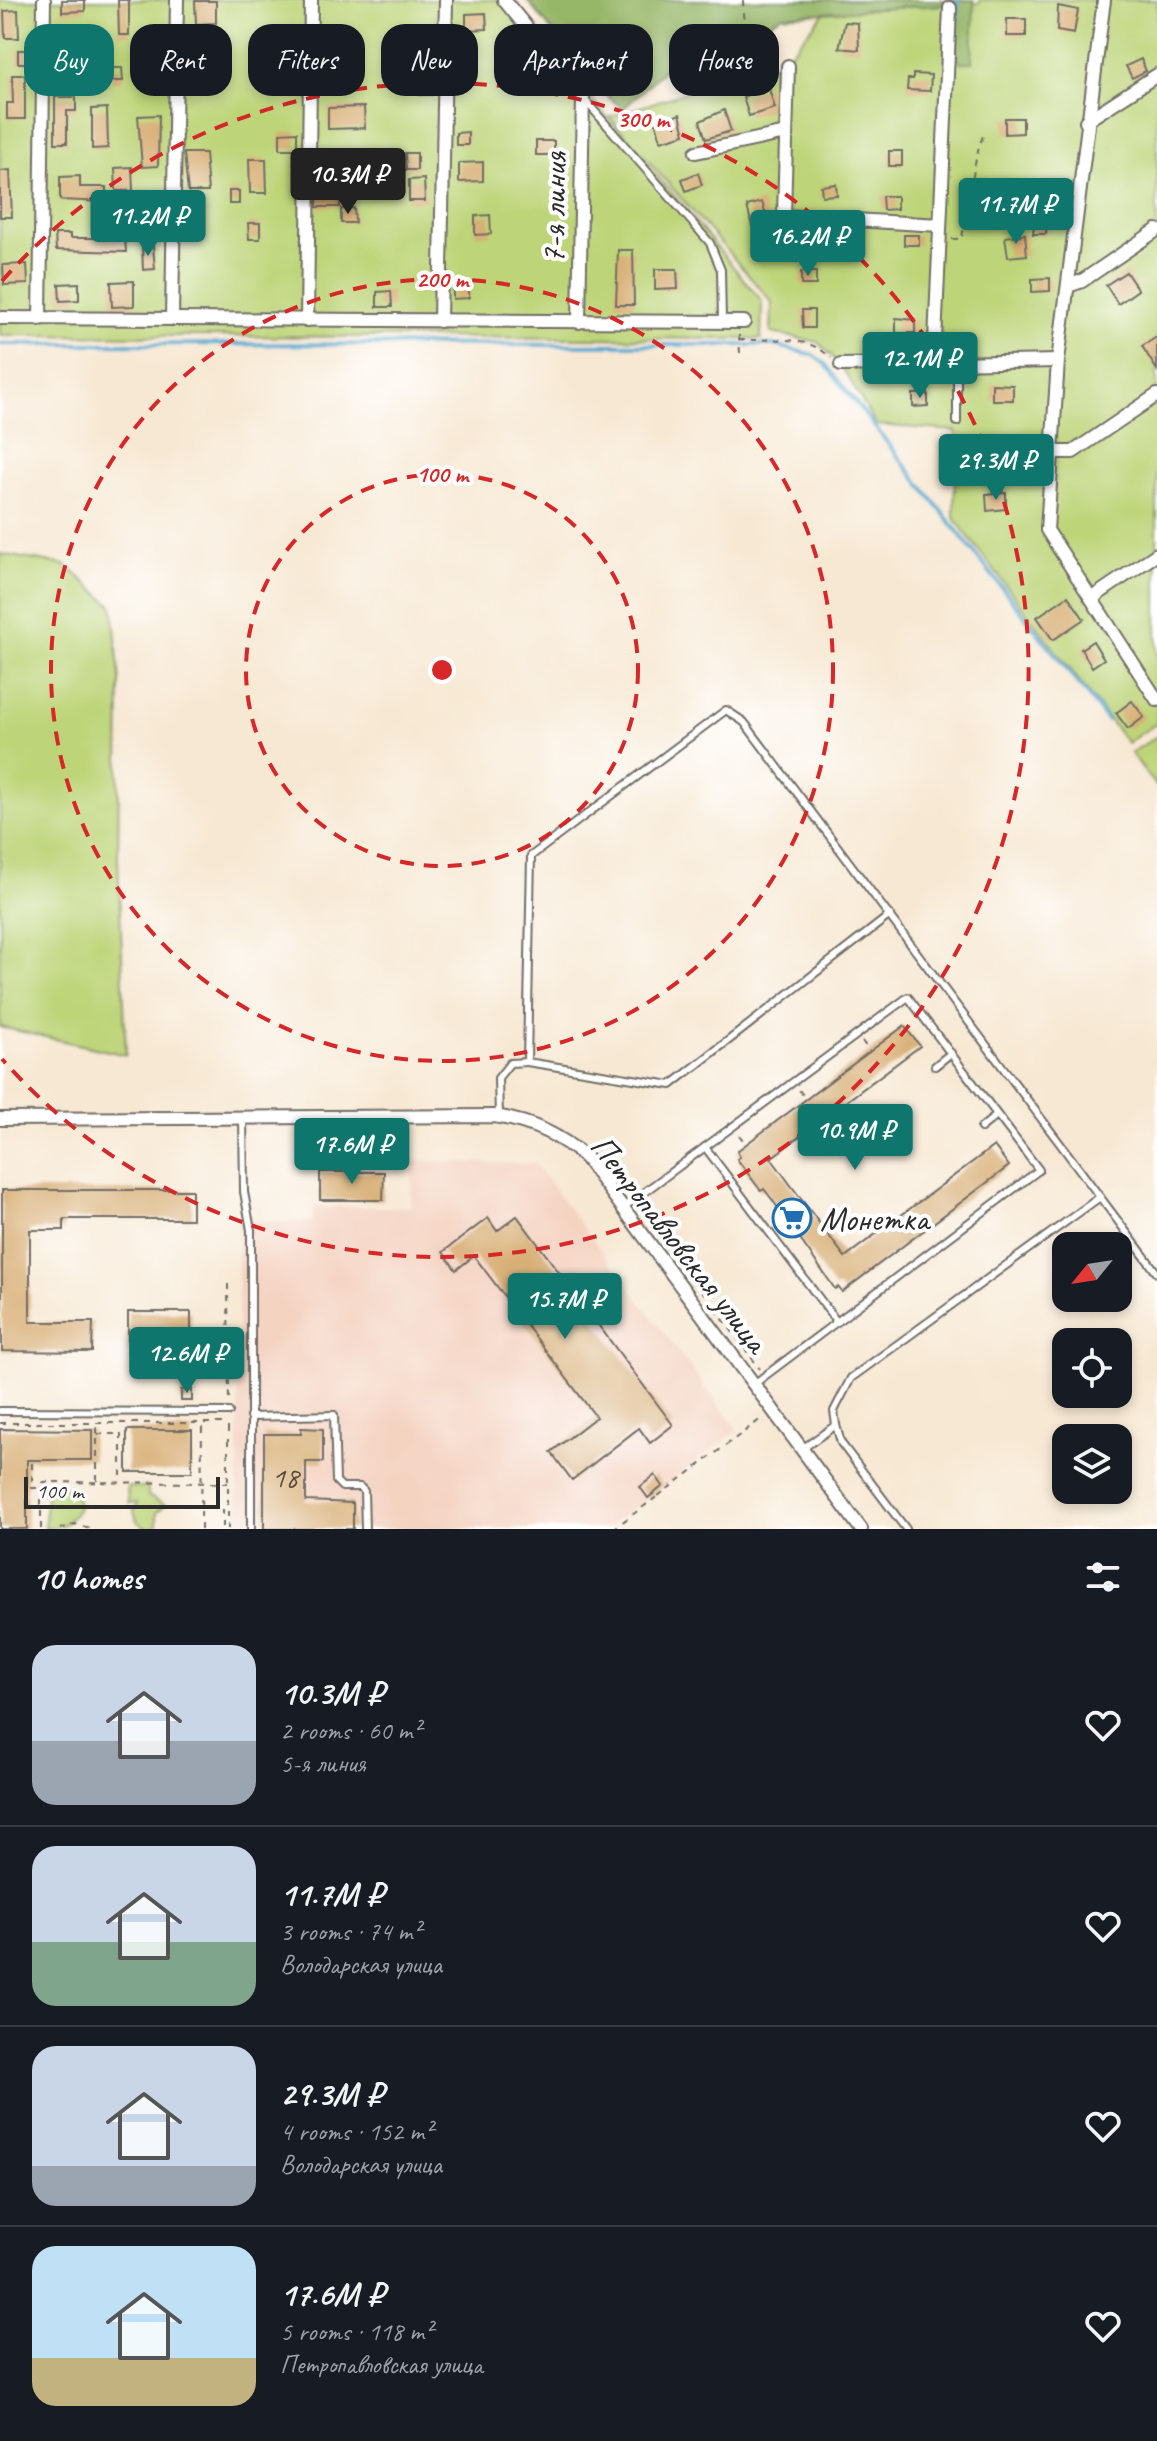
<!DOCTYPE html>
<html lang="en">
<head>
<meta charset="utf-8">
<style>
  body { margin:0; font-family:Caveat,sans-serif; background:#20242c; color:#f1f3f6; height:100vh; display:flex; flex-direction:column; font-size:30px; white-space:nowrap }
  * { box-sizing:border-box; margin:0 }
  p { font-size:26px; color:#9ea1a6 }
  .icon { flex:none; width:44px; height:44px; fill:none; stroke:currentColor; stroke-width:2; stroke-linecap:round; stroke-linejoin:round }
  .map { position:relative; height:1529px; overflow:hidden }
  .side { display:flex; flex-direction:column; background:#171b24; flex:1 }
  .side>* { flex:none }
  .top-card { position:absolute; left:24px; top:24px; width:1110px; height:72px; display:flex; gap:16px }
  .needle { width:52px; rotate:240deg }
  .tools { position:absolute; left:1052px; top:1232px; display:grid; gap:16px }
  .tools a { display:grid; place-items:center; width:80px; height:80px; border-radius:16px; background:#171b24; box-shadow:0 4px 12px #0003; font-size:40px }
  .scale { position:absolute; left:24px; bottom:20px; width:196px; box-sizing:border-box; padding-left:8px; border:4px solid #2b2b2b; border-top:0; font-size:22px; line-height:28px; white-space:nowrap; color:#2b2b2b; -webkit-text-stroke:6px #fff; paint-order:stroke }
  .price { position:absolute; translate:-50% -68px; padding:0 18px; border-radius:8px; background:#0f766e; color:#fff; font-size:26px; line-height:52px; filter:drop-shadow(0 2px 4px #0008) }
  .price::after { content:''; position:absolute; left:50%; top:48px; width:24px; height:18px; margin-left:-12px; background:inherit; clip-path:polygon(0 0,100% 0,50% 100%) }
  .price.active { background:#222; color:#fff }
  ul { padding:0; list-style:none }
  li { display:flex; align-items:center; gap:24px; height:200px; padding:0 32px }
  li+li { border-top:2px solid #363941 }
  li span { display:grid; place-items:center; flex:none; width:224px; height:160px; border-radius:24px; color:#555 }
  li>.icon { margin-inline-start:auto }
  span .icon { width:96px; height:96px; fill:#fffc; stroke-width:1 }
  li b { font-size:34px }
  h2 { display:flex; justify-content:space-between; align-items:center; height:96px; padding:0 32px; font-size:34px }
  .pill { padding:0 28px; border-radius:24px; background:#171b24; box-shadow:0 4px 12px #0003; font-size:28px; line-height:72px }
  .pill.active { background:#0f766e; color:#fff }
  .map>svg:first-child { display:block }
  .built { fill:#f4d3c1 }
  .green { fill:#bdd478; stroke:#748052; stroke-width:2 }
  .forest { fill:#96b668; stroke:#60704a; stroke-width:2 }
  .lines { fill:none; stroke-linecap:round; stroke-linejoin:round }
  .stream { stroke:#54a8d0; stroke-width:4 }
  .building { fill:#d8af76 }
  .service-casing { stroke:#726d66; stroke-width:10 }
  .minor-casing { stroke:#726d66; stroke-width:16 }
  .path { stroke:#726d66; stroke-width:2; stroke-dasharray:6 6; stroke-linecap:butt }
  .service { stroke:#fff; stroke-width:6 }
  .minor { stroke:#fff; stroke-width:12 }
  .ring { fill:none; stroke:#d62828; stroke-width:4; stroke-dasharray:14 10 }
  .labels { text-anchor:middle; stroke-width:8; stroke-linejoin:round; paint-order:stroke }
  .number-label { font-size:30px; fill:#564c3e }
  .street-label { font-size:34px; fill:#2b2b2b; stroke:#fff }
  .poi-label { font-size:34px; fill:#2b2b2b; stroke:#fff; text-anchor:start }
  .centre { fill:#d62828; stroke:#fff; stroke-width:4 }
  .ring-label { font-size:24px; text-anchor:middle; font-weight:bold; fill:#d62828; stroke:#fff; stroke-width:8; stroke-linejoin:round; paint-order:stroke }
</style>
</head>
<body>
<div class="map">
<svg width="1157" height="1529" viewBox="0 0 1157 1529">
  <rect width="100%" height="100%" fill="#fff"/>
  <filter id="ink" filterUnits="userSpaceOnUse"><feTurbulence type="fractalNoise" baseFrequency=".0125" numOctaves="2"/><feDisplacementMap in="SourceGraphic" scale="16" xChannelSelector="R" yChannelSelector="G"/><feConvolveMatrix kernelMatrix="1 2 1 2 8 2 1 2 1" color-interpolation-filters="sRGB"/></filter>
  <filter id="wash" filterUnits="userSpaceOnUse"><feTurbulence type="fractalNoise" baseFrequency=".006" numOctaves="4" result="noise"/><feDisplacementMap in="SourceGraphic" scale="32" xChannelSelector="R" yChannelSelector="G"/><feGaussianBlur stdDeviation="1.8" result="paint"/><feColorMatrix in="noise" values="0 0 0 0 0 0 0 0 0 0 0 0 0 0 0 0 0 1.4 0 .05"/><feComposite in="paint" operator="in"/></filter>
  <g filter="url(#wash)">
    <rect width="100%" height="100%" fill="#f7e8d3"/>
    <!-- built -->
    <polygon class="built" points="412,1161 535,1164 738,1430 606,1529 238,1529 238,1221 313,1222 314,1207 411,1207"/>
    <!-- green -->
    <g class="green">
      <polygon points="0,0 509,0 762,301 761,339 0,335"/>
      <polygon points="980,0 1157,0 1157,723 1127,743 954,518 956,431 876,425 841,365 818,342 771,333 772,302 610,117 784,60 825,12 979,3"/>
      <polygon points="0,554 65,565 113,606 120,681 118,858 126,1055 0,1027"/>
      <polygon points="1157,736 1157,787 1131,753"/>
      <path d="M64,1487L76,1495L78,1508C69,1521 64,1529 45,1527L46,1493L53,1488Z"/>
      <polygon points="127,1487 148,1487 148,1496 165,1505 157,1512 157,1527 146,1528 137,1521 134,1511 137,1503 128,1503"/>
    </g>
    <!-- forest -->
    <polygon class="forest" points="527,0 974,0 972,62 959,62 946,4 781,16 746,37 687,48 623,109 600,90"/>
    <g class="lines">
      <!-- stream -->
      <g class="stream">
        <polyline points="957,21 958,0"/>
        <polyline points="0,344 773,345 813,355 825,364 1107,720"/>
      </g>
    </g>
    <g id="blocks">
      <!-- building -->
      <g class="building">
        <polygon points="62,0 85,0 85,11 62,12"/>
        <polygon points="118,0 129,0 129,35 119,35"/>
        <polygon points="195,1 216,1 216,23 196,24"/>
        <polygon points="1058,6 1078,10 1074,34 1057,31"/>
        <polygon points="18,10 19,38 5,38 4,11"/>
        <polygon points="486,13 487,29 466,30 466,14"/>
        <rect x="1007" y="19" width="19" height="17"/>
        <polygon points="845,22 858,23 859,50 839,48"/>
        <polygon points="434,27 432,95 419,95 421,48 411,48 411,29"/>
        <polygon points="323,28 333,28 334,45 323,45"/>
        <polygon points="70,36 80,36 81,62 63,62 63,45 70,45"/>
        <rect x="18" y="50" width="11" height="13"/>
        <polygon points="213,53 214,74 196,74 195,54"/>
        <polygon points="1141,59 1146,71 1132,78 1126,66"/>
        <polygon points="111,68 122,68 123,81 111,81"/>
        <polygon points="913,74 931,75 930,91 907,90 908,79 913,79"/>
        <polygon points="12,75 25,75 25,119 7,119 7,103 13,103"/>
        <polygon points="768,86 775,108 749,116 743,97"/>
        <polygon points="55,97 76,97 76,111 67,111 67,143 55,143"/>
        <polygon points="364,107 365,128 328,129 328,108"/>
        <polygon points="107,108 108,148 92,149 92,109"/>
        <polygon points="724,110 731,131 706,139 700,121"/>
        <polygon points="680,114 685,134 661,141 656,123"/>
        <polygon points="159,115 158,166 142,167 138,116"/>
        <polygon points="1005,118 1023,118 1023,133 1005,134"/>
        <polygon points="297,132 297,149 280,149 280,133"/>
        <polygon points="468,132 468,145 456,145 456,133"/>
        <rect x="536" y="141" width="18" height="14"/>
        <rect x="889" y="151" width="13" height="15"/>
        <polygon points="184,153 205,153 208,192 188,192"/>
        <polygon points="405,153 417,153 417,170 406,170"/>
        <polygon points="249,159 266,159 267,193 250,193"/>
        <polygon points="483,162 483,181 459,182 459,163"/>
        <polygon points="132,167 133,191 116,191 115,168"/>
        <polygon points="10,170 12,217 0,217 0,171"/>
        <polygon points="698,173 702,185 686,191 682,179"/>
        <polygon points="80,176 80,187 106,187 106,202 60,200 60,177"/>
        <polygon points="424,179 425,201 409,201 409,180"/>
        <polygon points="836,184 837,195 822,196 821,186"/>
        <polygon points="318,185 339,185 340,207 317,207"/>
        <polygon points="1038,187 1048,188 1046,234 1033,234"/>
        <rect x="229" y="191" width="10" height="13"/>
        <polygon points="882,196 897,196 897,209 883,210"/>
        <polygon points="762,202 768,222 752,226 747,206"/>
        <polygon points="354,208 355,223 341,223 341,209"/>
        <polygon points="490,215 491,234 475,235 475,216"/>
        <polygon points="248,223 260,223 260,239 249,239"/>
        <polygon points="55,234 70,234 70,238 125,238 126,252 56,250"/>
        <polygon points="1025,234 1027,255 1008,257 1005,237"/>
        <rect x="904" y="235" width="15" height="10"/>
        <polygon points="142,246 153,246 155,269 143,270"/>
        <polygon points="618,250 633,250 634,305 616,305"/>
        <polygon points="27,264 28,284 4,285 3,265"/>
        <polygon points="655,269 677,269 678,289 655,290"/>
        <rect x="801" y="272" width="15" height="13"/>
        <polygon points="1126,272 1138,290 1118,304 1106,285"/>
        <polygon points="1050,278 1050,291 1032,292 1032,279"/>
        <polygon points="134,281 134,306 112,307 111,282"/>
        <polygon points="79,283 79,300 60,301 59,284"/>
        <polygon points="453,285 469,285 469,298 453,299"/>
        <polygon points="391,291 392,307 377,307 377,292"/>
        <polygon points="802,310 814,310 814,328 803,328"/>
        <polygon points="896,318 915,320 915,333 896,333"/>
        <polygon points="1157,337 1157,370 1142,346"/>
        <polygon points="992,384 1013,385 1013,400 992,400"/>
        <polygon points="928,393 928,406 913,407 913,394"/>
        <polygon points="1006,493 1006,509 987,511 986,494"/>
        <polygon points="1068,596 1084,619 1053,640 1037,617"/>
        <polygon points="1093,641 1104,659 1092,667 1081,649"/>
        <polygon points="1132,701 1144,717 1128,729 1116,713"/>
        <polygon points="904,1026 920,1046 771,1158 790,1184 845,1257 994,1146 1009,1166 842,1292 838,1287 835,1289 771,1198 764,1189 761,1191 737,1159 740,1157 737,1151"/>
        <polygon points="320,1172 384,1172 383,1200 320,1200"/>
        <polygon points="2,1190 192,1190 192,1219 64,1219 64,1230 30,1230 30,1322 93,1322 92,1352 2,1351"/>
        <polygon points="517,1216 673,1425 650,1443 639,1428 572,1480 551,1452 596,1417 474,1256 456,1270 443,1252 488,1218 497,1231"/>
        <rect x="128" y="1312" width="63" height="40"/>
        <polygon points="192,1389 192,1401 181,1401 181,1390"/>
        <polygon points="301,1428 323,1429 323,1462 306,1462 306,1501 353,1503 353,1529 264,1529 264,1434 301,1434"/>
        <polygon points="0,1429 92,1430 92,1460 27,1460 27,1529 0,1529"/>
        <rect x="127" y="1430" width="65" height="42"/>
        <polygon points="655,1475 663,1486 648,1498 640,1487"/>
      </g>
    </g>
  </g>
  <g filter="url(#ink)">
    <use href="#blocks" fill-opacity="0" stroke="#726d66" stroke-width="2"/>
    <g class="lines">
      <!-- service casing -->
      <g class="service-casing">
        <g id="service">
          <polyline points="584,99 710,243 721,270 722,322"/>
          <polyline points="957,362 957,422"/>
          <polyline points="890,915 671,1085 527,1062 531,856 726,710 744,722 1157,1273"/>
          <polyline points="935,1066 951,1053"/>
          <polyline points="243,1117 244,1192 251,1230 251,1529"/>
          <polyline points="499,1117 498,1078 510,1063 527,1062"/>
          <polyline points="981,1128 997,1115"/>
          <polyline points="705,1147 837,1322"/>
          <polyline points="624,1207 908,997 1039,1170 754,1384"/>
          <polyline points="0,1411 229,1412"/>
          <polyline points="250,1417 334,1415 336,1481 342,1487 360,1487 364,1491 365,1529"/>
          <polyline points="836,1425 841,1443 906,1529"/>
          <polyline points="802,1449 836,1425 834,1411 851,1378 1100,1197"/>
        </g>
      </g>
      <!-- minor casing -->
      <g class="minor-casing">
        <g id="minor">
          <polyline points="504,0 583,96 579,322"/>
          <polyline points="1104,0 1058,361 1047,530 1157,700"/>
          <polyline points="788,66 784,216 940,225"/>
          <polyline points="1086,121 1157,75"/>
          <polyline points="696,152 786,133"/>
          <polyline points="1068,286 1082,281 1157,230"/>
          <polyline points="0,318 744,322"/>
          <polyline points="40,319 44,0"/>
          <polyline points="172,319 177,0"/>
          <polyline points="307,320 311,0"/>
          <polyline points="440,321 446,0"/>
          <polyline points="934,363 950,8"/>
          <polyline points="841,365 1058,361"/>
          <polyline points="1055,452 1073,452 1157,395"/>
          <polyline points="1092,598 1157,554"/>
          <path d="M0,1119L494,1116C530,1121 559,1134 586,1158L861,1529"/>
        </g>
      </g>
      <!-- path -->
      <g class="path">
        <path d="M743,0C744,26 748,51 775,61"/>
        <path d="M952,239H961C972,205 970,169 983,136"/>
        <polyline points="739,335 740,353"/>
        <path d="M739,340C771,341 806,333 831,358"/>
        <polyline points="862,1041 870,1052"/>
        <polyline points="799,1090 806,1099"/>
        <polyline points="739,1135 746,1144"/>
        <polyline points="694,1280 760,1369"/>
        <polyline points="228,1284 229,1404"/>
        <polyline points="0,1423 227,1423"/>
        <polyline points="97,1434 121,1434 121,1481"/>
        <polyline points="32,1463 32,1488 41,1488"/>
        <polyline points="97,1481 97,1423"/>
        <polyline points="658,1496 761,1419"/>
        <polyline points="223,1509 223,1529"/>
        <polyline points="41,1529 41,1482 228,1483"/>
        <polyline points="60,1529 75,1524 93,1529"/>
        <polyline points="201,1529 202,1424"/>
        <polyline points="228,1529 228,1422"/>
        <polyline points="613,1529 658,1496 655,1492"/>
      </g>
      <!-- service -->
      <use href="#service" class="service"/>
      <!-- minor -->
      <use href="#minor" class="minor"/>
    </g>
  </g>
  <!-- distance rings -->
  <g class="ring">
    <circle cx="442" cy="670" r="196"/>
    <circle cx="442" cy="670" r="391"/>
    <path d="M2 281A587 587 0 1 1 2 1059"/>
  </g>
  <!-- icons -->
  <defs>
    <g id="supermarket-ring" transform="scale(2)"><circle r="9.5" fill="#fff" stroke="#1f6fb2" stroke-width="1.5"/><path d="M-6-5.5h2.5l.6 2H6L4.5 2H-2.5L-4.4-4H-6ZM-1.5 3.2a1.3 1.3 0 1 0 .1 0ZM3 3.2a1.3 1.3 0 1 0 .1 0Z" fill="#1f6fb2"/></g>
  </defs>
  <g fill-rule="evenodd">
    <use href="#supermarket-ring" x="792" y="1218"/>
  </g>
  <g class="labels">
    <!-- number labels -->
    <g class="number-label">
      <text x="285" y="1487">18</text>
    </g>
    <!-- street labels -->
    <g class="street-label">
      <text transform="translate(553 208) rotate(-89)" y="12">7-я линия</text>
      <text transform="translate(680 1243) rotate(52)" y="12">Петропавловская улица</text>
    </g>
    <!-- poi labels -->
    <g class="poi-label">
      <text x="820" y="1230">Монетка</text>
    </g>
  </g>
  <circle cx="442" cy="670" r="12" class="centre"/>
  <g class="ring-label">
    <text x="643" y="127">300 m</text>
    <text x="442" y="287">200 m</text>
    <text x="442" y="482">100 m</text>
  </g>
</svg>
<div class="tools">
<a><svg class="needle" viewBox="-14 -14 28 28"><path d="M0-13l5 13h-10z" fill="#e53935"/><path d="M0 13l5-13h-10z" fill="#9ea1a6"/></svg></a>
<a><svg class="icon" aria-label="locate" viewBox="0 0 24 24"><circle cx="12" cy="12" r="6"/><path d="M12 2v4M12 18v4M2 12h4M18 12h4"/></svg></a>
<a><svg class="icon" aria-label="layers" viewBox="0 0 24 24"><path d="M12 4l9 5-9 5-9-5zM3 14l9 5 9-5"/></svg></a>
</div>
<div class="scale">100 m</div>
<b class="price active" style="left:348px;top:216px">10.3M ₽</b>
<b class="price" style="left:1016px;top:246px">11.7M ₽</b>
<b class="price" style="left:148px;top:258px">11.2M ₽</b>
<b class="price" style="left:808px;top:278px">16.2M ₽</b>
<b class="price" style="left:920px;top:400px">12.1M ₽</b>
<b class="price" style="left:996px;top:502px">29.3M ₽</b>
<b class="price" style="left:855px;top:1172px">10.9M ₽</b>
<b class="price" style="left:352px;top:1186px">17.6M ₽</b>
<b class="price" style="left:565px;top:1341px">15.7M ₽</b>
<b class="price" style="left:187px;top:1395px">12.6M ₽</b>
<div class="top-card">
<a class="pill active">Buy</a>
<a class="pill">Rent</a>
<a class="pill">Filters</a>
<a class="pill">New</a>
<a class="pill">Apartment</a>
<a class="pill">House</a>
</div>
</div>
<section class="side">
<h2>10 homes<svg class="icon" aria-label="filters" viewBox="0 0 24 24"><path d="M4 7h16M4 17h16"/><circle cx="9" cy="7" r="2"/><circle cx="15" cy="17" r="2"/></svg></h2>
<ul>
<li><span style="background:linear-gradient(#c9d6e8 60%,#9aa5b1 0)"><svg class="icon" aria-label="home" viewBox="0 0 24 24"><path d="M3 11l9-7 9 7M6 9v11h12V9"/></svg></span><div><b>10.3M ₽</b><p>2 rooms · 60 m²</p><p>5-я линия</p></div><svg class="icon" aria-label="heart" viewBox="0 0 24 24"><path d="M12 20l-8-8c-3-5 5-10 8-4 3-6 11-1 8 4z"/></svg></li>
<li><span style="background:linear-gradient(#c9d6e8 60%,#7fa58c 0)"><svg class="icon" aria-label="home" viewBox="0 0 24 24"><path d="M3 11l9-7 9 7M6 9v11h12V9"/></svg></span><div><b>11.7M ₽</b><p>3 rooms · 74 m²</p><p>Володарская улица</p></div><svg class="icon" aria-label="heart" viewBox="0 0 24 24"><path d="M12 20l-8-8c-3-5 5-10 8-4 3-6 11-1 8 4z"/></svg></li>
<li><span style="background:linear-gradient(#c9d6e8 75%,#9aa5b1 0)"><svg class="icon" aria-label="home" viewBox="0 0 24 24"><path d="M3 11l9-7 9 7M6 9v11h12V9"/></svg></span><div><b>29.3M ₽</b><p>4 rooms · 152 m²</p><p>Володарская улица</p></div><svg class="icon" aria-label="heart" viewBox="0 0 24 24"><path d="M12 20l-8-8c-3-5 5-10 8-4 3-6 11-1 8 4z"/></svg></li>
<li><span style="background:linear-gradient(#bfe0f5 70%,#c2b280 0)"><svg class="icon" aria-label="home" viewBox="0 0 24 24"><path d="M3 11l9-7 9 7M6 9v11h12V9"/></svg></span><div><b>17.6M ₽</b><p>5 rooms · 118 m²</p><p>Петропавловская улица</p></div><svg class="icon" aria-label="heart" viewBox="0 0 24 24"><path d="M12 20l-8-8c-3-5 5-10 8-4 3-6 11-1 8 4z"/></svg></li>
</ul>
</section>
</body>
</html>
